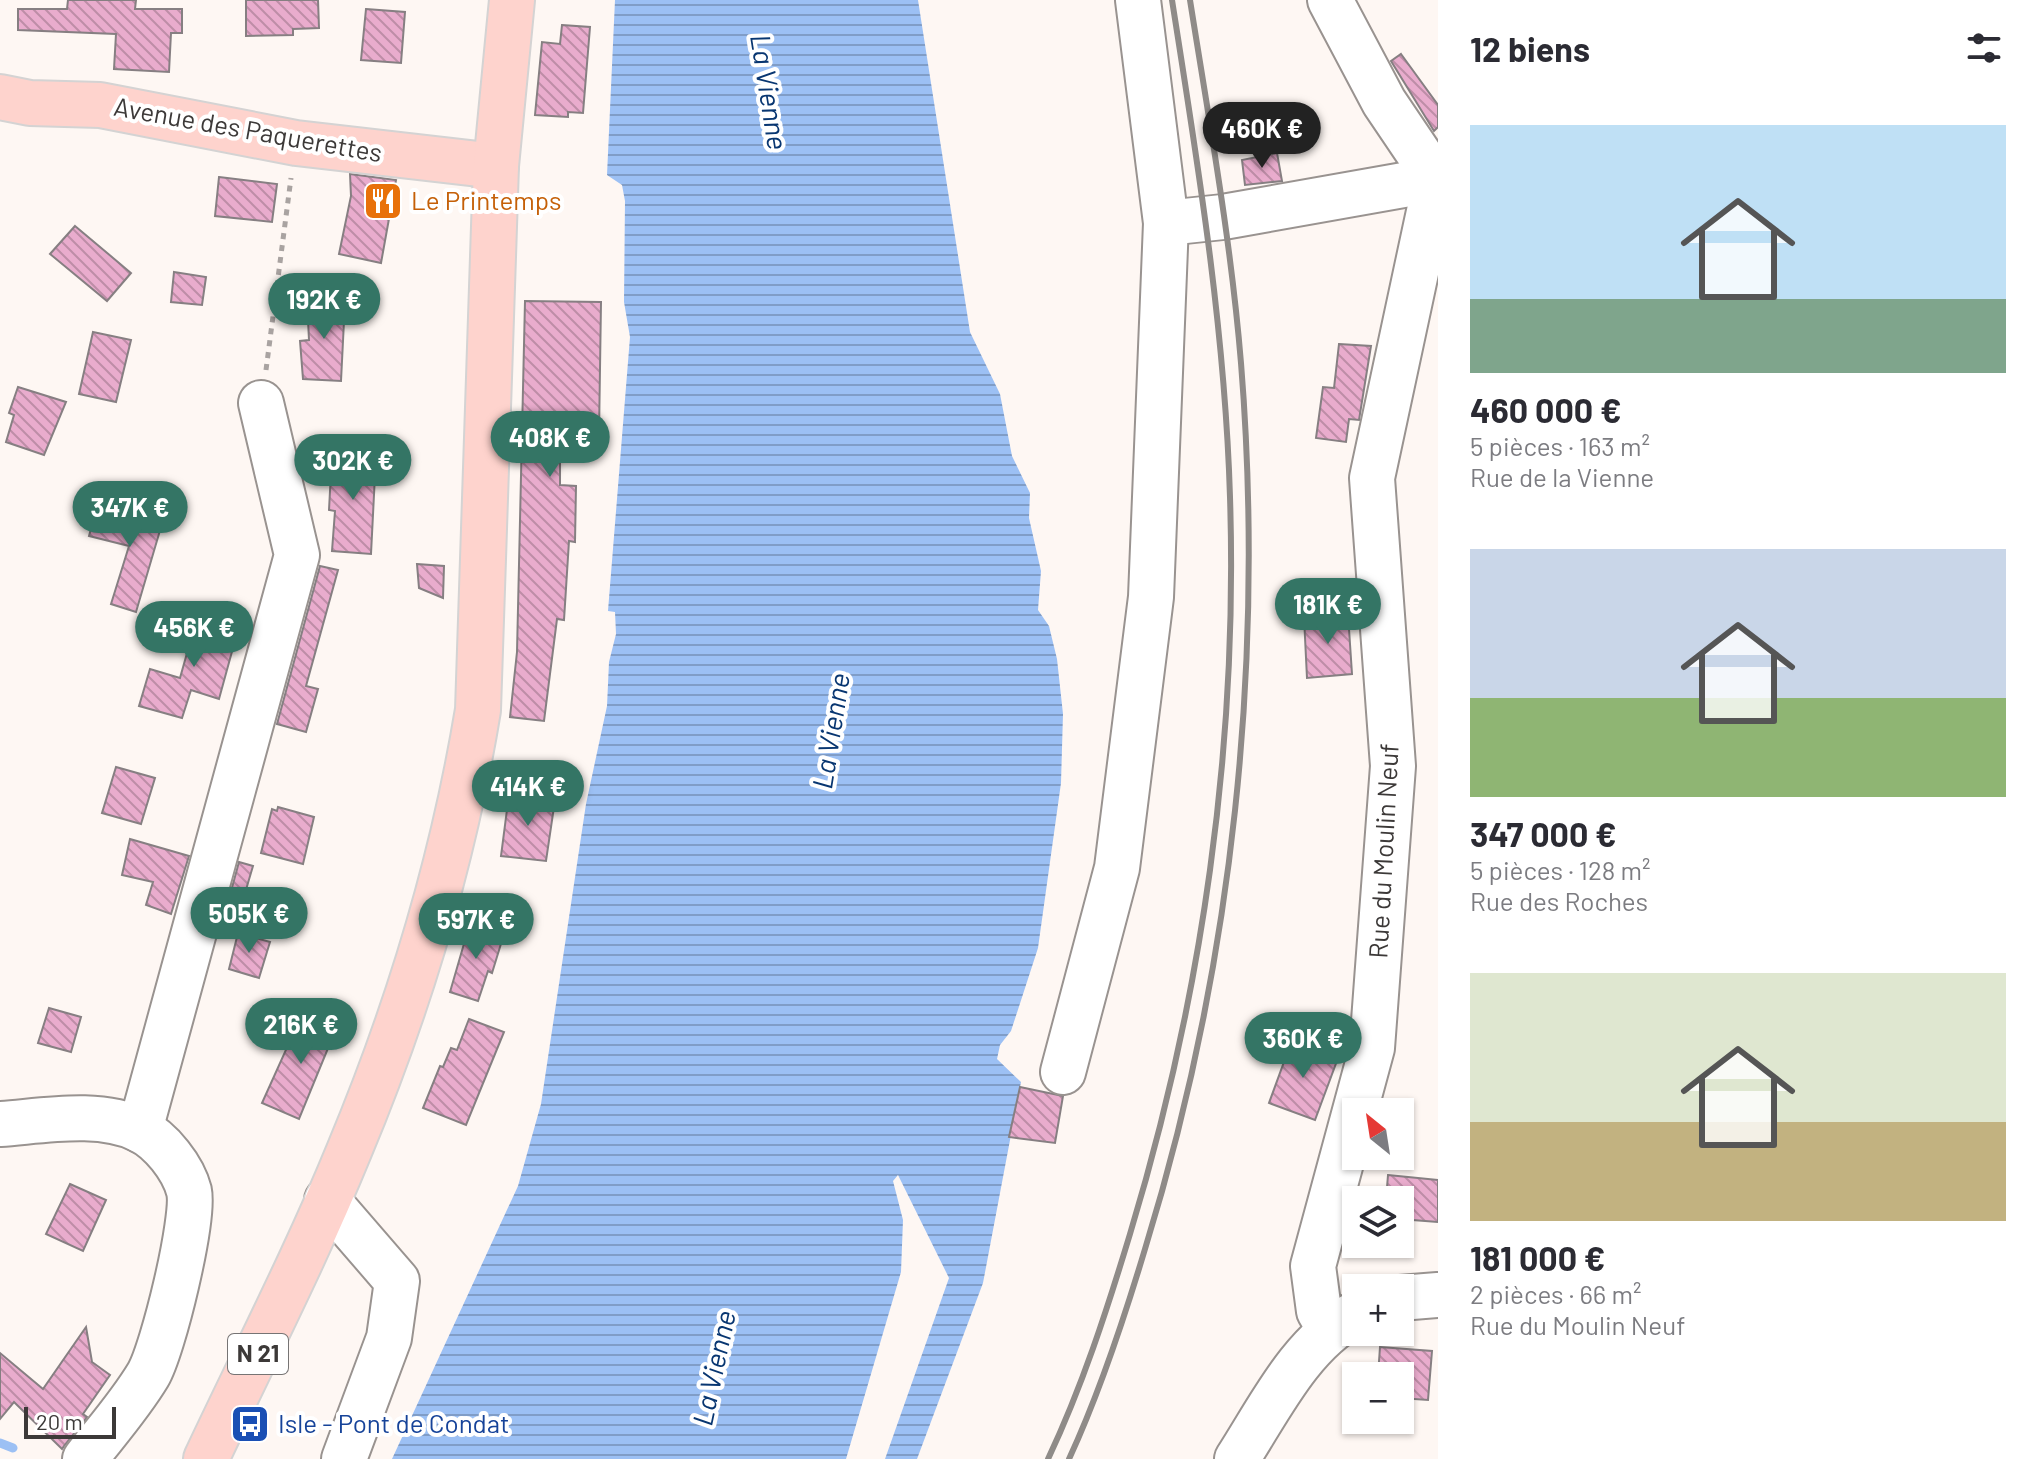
<!DOCTYPE html>
<html lang="fr">
<head>
<meta charset="utf-8">
<style>
  body { margin:0; font-family:Barlow,sans-serif; background:#f7f7f7; color:#2b2b33; height:100vh; display:flex; flex-direction:column; font-size:30px; white-space:nowrap }
  * { box-sizing:border-box; margin:0 }
  p { font-size:26px; color:#7c7c81 }
  .icon { flex:none; width:44px; height:44px; fill:none; stroke:currentColor; stroke-width:2; stroke-linecap:round; stroke-linejoin:round }
  .map { position:relative; flex:1; overflow:hidden }
  .sheet { display:flex; flex-direction:column; background:#fff; width:600px }
  .sheet>* { flex:none }
  .needle { width:52px; rotate:330deg }
  .controls { position:absolute; left:1342px; top:1098px; display:grid; gap:16px }
  .controls a { display:grid; place-items:center; width:72px; height:72px; border-radius:0px; background:#fff; box-shadow:0 2px 6px #0004; font-size:40px }
  .scale { position:absolute; left:24px; bottom:20px; width:92px; box-sizing:border-box; padding-left:8px; border:4px solid #3c3938; border-top:0; font-size:22px; line-height:28px; white-space:nowrap; color:#3c3938; -webkit-text-stroke:6px #fff; paint-order:stroke }
  .price { position:absolute; translate:-50% -68px; padding:0 18px; border-radius:28px; background:#347565; color:#fff; font-size:26px; line-height:52px; filter:drop-shadow(0 2px 4px #0008) }
  .price::after { content:''; position:absolute; left:50%; top:48px; width:24px; height:18px; margin-left:-12px; background:inherit; clip-path:polygon(0 0,100% 0,50% 100%) }
  .price.current { background:#222; color:#fff }
  ul { padding:0; list-style:none }
  li { display:grid; align-content:center; gap:16px; height:424px; padding:0 32px }
  li span { display:grid; place-items:center; height:248px; border-radius:0px; color:#555 }
  li>.icon { margin-inline-start:auto }
  span .icon { width:144px; height:144px; fill:#fffc; stroke-width:1 }
  li b { font-size:34px }
  h2 { display:flex; justify-content:space-between; align-items:center; height:96px; padding:0 32px; font-size:34px }
  main { display:flex; flex:1; min-height:0 }
  .map>svg:first-child { display:block }
  .water { fill:url(#water-rules) }
  .lines { fill:none; stroke-linecap:round; stroke-linejoin:round }
  .stream { stroke:#9cc0f4; stroke-width:9 }
  .building { fill:url(#building-back-hatch); stroke:#867f82; stroke-width:2 }
  .minor-casing { stroke:#999390; stroke-width:48 }
  .major-casing { stroke:#d4d3d3; stroke-width:48 }
  .path { stroke:#a9a3a1; stroke-width:5; stroke-dasharray:6 6; stroke-linecap:butt }
  .minor { stroke:#fff; stroke-width:44 }
  .major { stroke:#fed3cd; stroke-width:44 }
  .rail { stroke:#8f8b88; stroke-width:6 }
  .labels { text-anchor:middle; stroke-width:8; stroke-linejoin:round; paint-order:stroke }
  .shield { fill:#fff; stroke:#767474; stroke-width:2 }
  .shield-label { font-size:24px; font-weight:bold; fill:#3c3938 }
  .street-label { font-size:26px; fill:#3c3938; stroke:#fff }
  .food-label { font-size:26px; fill:#c56008; stroke:#fff; text-anchor:start }
  .transit-label { font-size:26px; fill:#164399; stroke:#fff; text-anchor:start }
  .water-label { font-size:28px; font-style:italic; fill:#083671; stroke:#fff }
</style>
</head>
<body>
<main>
<div class="map">
<svg width="1438" height="1459" viewBox="0 0 1438 1459">
  <defs>
    <pattern id="water-rules" width="6" height="5" patternUnits="userSpaceOnUse" patternTransform="scale(2)"><rect width="6" height="5" fill="#9cc0f4"/><path d="M0 2.5h6" fill="none" stroke="#809dc7"/></pattern>
    <pattern id="building-back-hatch" width="6" height="6" patternUnits="userSpaceOnUse" patternTransform="scale(2)"><rect width="6" height="6" fill="#e9accd"/><path d="M-1 5l2 2M0 0l6 6M5-1l2 2" fill="none" stroke="#be8da7"/></pattern>
  </defs>
  <rect width="100%" height="100%" fill="#fef7f3"/>
  <!-- water -->
  <polygon class="water" points="615,0 918,0 970,332 1000,394 1012,456 1030,493 1029,518 1041,571 1038,610 1049,626 1057,659 1063,714 1061,783 1038,948 1011,1031 1000,1045 997,1059 1021,1082 983,1283 917,1459 885,1459 949,1278 898,1175 893,1181 903,1220 901,1272 846,1459 392,1459 518,1186 541,1104 586,804 607,706 609,662 616,634 615,612 608,611 630,337 624,302 625,201 622,185 607,175"/>
  <g class="lines">
    <!-- stream -->
    <polyline class="stream" points="0,1443 13,1448"/>
  </g>
  <!-- building -->
  <g class="building">
    <polygon points="68,0 136,0 135,9 182,9 182,33 171,33 169,72 114,69 116,34 18,30 18,9 67,9"/>
    <polygon points="246,0 318,0 319,28 293,29 293,35 246,36"/>
    <polygon points="366,9 405,12 401,63 361,60"/>
    <polygon points="562,25 590,27 583,113 568,112 568,117 535,115 542,42 560,44"/>
    <polygon points="1401,54 1438,105 1438,127 1434,131 1391,61"/>
    <polygon points="1277,153 1282,181 1245,185 1242,160"/>
    <polygon points="350,174 396,180 381,263 339,254 351,196"/>
    <polygon points="219,177 277,184 272,222 215,216"/>
    <polygon points="75,226 131,273 107,301 50,254"/>
    <polygon points="174,272 206,277 202,305 171,302"/>
    <polygon points="307,300 345,301 341,381 303,379 300,341 309,340"/>
    <polygon points="525,301 601,302 599,435 560,434 560,485 576,486 575,542 569,541 564,620 557,619 544,721 510,717 517,652"/>
    <polygon points="93,332 131,340 116,402 79,394"/>
    <polygon points="1339,344 1371,346 1359,420 1349,419 1346,442 1316,438 1323,387 1334,388"/>
    <polygon points="18,387 66,402 44,455 6,442 14,415 9,413"/>
    <polygon points="332,454 376,455 371,554 332,551 335,511 329,510"/>
    <polygon points="147,504 166,510 136,612 111,604 129,546 89,536 97,507 141,519"/>
    <polygon points="417,564 444,566 443,598 419,588"/>
    <polygon points="320,566 338,570 306,686 318,689 306,732 277,724"/>
    <polygon points="198,614 239,626 219,699 191,690 182,718 139,706 150,669 180,678"/>
    <polygon points="1348,614 1352,674 1307,678 1304,617"/>
    <polygon points="116,767 155,778 141,824 102,813"/>
    <polygon points="509,794 555,800 546,861 501,856"/>
    <polygon points="278,807 314,817 303,864 261,853 272,809 277,811"/>
    <polygon points="130,839 189,856 171,914 146,905 153,882 122,875"/>
    <polygon points="239,862 253,866 240,910 227,906"/>
    <polygon points="470,923 504,934 492,973 488,971 478,1001 450,992"/>
    <polygon points="238,933 270,942 259,978 229,969"/>
    <polygon points="49,1008 81,1017 71,1052 38,1043"/>
    <polygon points="313,1009 340,1019 299,1119 262,1103 289,1043 300,1045"/>
    <polygon points="469,1019 504,1032 466,1125 423,1108 440,1066 443,1067 451,1048 457,1050"/>
    <polygon points="1292,1040 1338,1058 1315,1120 1269,1103"/>
    <polygon points="1020,1087 1063,1096 1055,1143 1009,1137"/>
    <polygon points="1388,1175 1438,1180 1438,1222 1400,1219 1400,1200 1386,1200"/>
    <polygon points="70,1184 106,1200 83,1251 46,1234"/>
    <polygon points="86,1327 92,1362 110,1375 83,1414 87,1417 64,1446 62,1449 14,1402 0,1419 0,1353 43,1389"/>
    <polygon points="1380,1347 1432,1351 1428,1400 1400,1398 1400,1376 1378,1376"/>
  </g>
  <g class="lines">
    <!-- minor casing -->
    <g class="minor-casing">
      <g id="minor">
        <polyline points="1166,223 1223,217 1438,179"/>
        <polyline points="1063,1072 1117,868 1151,597 1166,223 1138,0"/>
        <path d="M0,1124C43,1121 100,1110 140,1130C161,1140 183,1168 189,1191C195,1218 163,1350 148,1375C130,1405 106,1432 85,1459"/>
        <polyline points="140,1130 297,555 261,403"/>
        <polyline points="327,1200 397,1281 389,1338 344,1459"/>
        <polyline points="1400,1298 1438,1295"/>
        <polyline points="1329,1328 1319,1311 1313,1266 1372,1048 1393,766 1372,478 1436,179 1384,102 1330,0"/>
        <path d="M1237,1459C1270,1408 1300,1344 1355,1314"/>
      </g>
    </g>
    <!-- major casing -->
    <g class="major-casing">
      <g id="major">
        <polyline points="0,97 30,103 100,105 296,143 496,166"/>
        <path d="M206,1459C254,1357 306,1256 349,1151C408,1010 453,861 478,710L496,166L512,0"/>
      </g>
    </g>
    <!-- path -->
    <polyline class="path" points="266,370 291,178"/>
    <!-- minor -->
    <use href="#minor" class="minor"/>
    <!-- major -->
    <use href="#major" class="major"/>
    <!-- rail -->
    <g class="rail">
      <path d="M1048,1459C1082,1387 1107,1310 1130,1234C1202,997 1238,746 1230,497C1225,330 1198,165 1172,0"/>
      <path d="M1069,1459C1100,1392 1124,1319 1145,1249C1233,964 1265,660 1241,363C1231,241 1209,120 1190,0"/>
    </g>
  </g>
  <!-- icons -->
  <defs>
    <g id="restaurant-square" transform="scale(2)"><rect x="-9" y="-9" width="18" height="18" rx="4" fill="#e8710a" stroke="#fff"/><path d="M-5-6h1v4h1v-4h1v4h1v-4h1v5L-1.5 .5V6h-2V.5L-5-1ZM5-6V6H3V1.5H1.5Q1.5-4 5-6Z" fill="#fff"/></g>
    <g id="bus-square" transform="scale(2)"><rect x="-9" y="-9" width="18" height="18" rx="4" fill="#1a4fb4" stroke="#fff"/><path d="M-5-6H5V4H4V6H2V4H-2V6H-4V4H-5ZM-3.5-4V0h7V-4ZM-3.5 1.2v1.5H-2V1.2ZM2 1.2v1.5H3.5V1.2Z" fill="#fff"/></g>
  </defs>
  <g fill-rule="evenodd">
    <use href="#restaurant-square" x="383" y="201"/>
    <use href="#bus-square" x="250" y="1424"/>
  </g>
  <g class="labels">
    <!-- shield labels -->
    <rect class="shield" x="228" y="1334" width="60" height="40" rx="6"/>
    <g class="shield-label">
      <text x="258" y="1362">N 21</text>
    </g>
    <!-- street labels -->
    <g class="street-label">
      <text transform="translate(248 130) rotate(10)" y="9">Avenue des Paquerettes</text>
      <text transform="translate(1384 851) rotate(-87)" y="9">Rue du Moulin Neuf</text>
    </g>
    <!-- food labels -->
    <g class="food-label">
      <text x="411" y="210">Le Printemps</text>
    </g>
    <!-- transit labels -->
    <g class="transit-label">
      <text x="278" y="1433">Isle - Pont de Condat</text>
    </g>
    <!-- water labels -->
    <g class="water-label">
      <text transform="translate(769 92) rotate(81)" y="10">La Vienne</text>
      <text transform="translate(831 731) rotate(-81)" y="10">La Vienne</text>
      <text transform="translate(714 1368) rotate(-78)" y="10">La Vienne</text>
    </g>
  </g>
</svg>
<div class="controls">
<a><svg class="needle" viewBox="-14 -14 28 28"><path d="M0-13l5 13h-10z" fill="#e53935"/><path d="M0 13l5-13h-10z" fill="#7c7c81"/></svg></a>
<a><svg class="icon" aria-label="layers" viewBox="0 0 24 24"><path d="M12 4l9 5-9 5-9-5zM3 14l9 5 9-5"/></svg></a>
<a>+</a>
<a>−</a>
</div>
<div class="scale">20 m</div>
<b class="price current" style="left:1262px;top:170px">460K €</b>
<b class="price" style="left:324px;top:341px">192K €</b>
<b class="price" style="left:550px;top:479px">408K €</b>
<b class="price" style="left:353px;top:502px">302K €</b>
<b class="price" style="left:130px;top:549px">347K €</b>
<b class="price" style="left:1328px;top:646px">181K €</b>
<b class="price" style="left:194px;top:669px">456K €</b>
<b class="price" style="left:528px;top:828px">414K €</b>
<b class="price" style="left:249px;top:955px">505K €</b>
<b class="price" style="left:476px;top:961px">597K €</b>
<b class="price" style="left:301px;top:1066px">216K €</b>
<b class="price" style="left:1303px;top:1080px">360K €</b>
</div>
<section class="sheet">
<h2>12 biens<svg class="icon" aria-label="filters" viewBox="0 0 24 24"><path d="M4 7h16M4 17h16"/><circle cx="9" cy="7" r="2"/><circle cx="15" cy="17" r="2"/></svg></h2>
<ul>
<li><span style="background:linear-gradient(#bfe0f5 70%,#7fa58c 0)"><svg class="icon" aria-label="home" viewBox="0 0 24 24"><path d="M3 11l9-7 9 7M6 9v11h12V9"/></svg></span><div><b>460 000 €</b><p>5 pièces · 163 m²</p><p>Rue de la Vienne</p></div></li>
<li><span style="background:linear-gradient(#c9d6e8 60%,#8fb573 0)"><svg class="icon" aria-label="home" viewBox="0 0 24 24"><path d="M3 11l9-7 9 7M6 9v11h12V9"/></svg></span><div><b>347 000 €</b><p>5 pièces · 128 m²</p><p>Rue des Roches</p></div></li>
<li><span style="background:linear-gradient(#dfe7d0 60%,#c2b280 0)"><svg class="icon" aria-label="home" viewBox="0 0 24 24"><path d="M3 11l9-7 9 7M6 9v11h12V9"/></svg></span><div><b>181 000 €</b><p>2 pièces · 66 m²</p><p>Rue du Moulin Neuf</p></div></li>
</ul>
</section>
</main>
</body>
</html>
